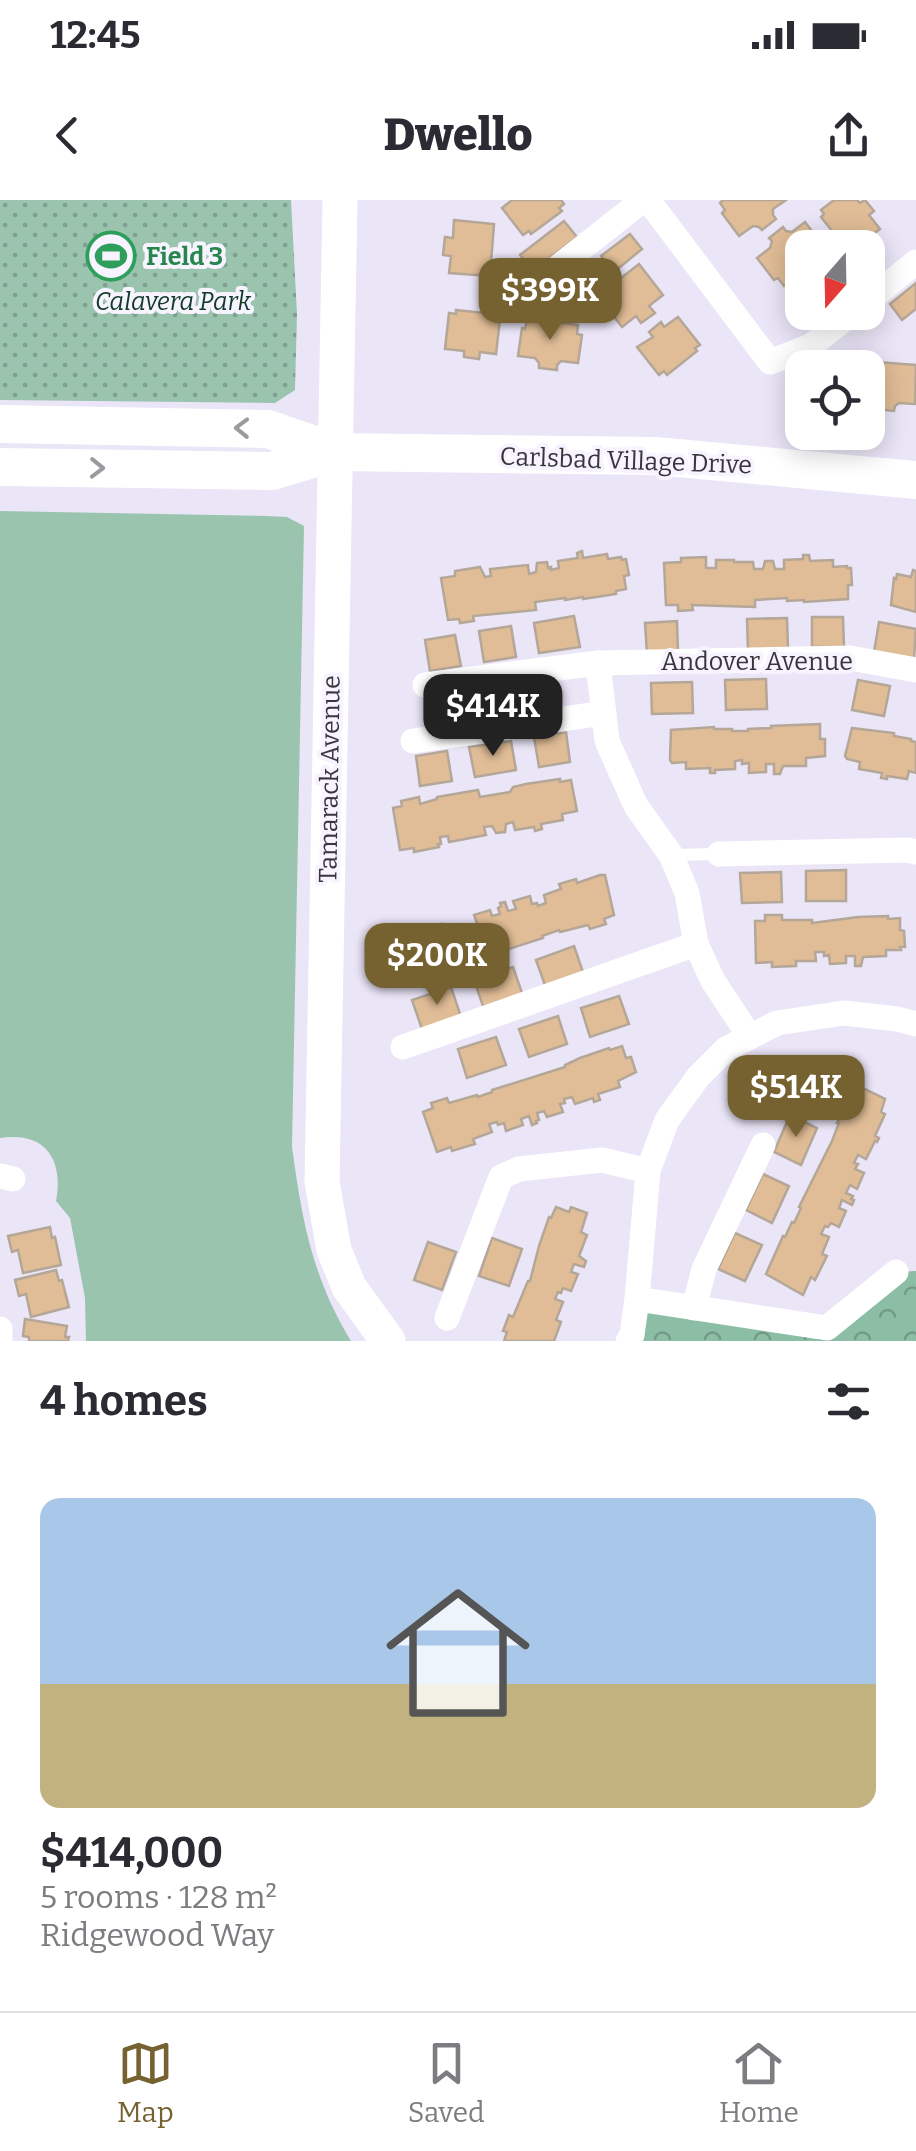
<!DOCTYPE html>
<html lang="en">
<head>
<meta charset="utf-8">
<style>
  body { margin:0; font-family:Bitter,serif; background:#f2f2f3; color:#2b2b33; height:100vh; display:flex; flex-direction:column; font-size:38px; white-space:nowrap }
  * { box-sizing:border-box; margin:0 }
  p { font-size:32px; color:#7c7c81 }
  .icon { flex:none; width:55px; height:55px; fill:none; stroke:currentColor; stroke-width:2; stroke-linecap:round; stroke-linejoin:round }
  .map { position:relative; height:1141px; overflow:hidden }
  .details { display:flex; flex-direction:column; background:#fff; flex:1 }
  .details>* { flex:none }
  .needle { width:65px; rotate:200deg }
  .buttons { position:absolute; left:785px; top:30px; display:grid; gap:20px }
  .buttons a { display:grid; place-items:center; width:100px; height:100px; border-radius:20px; background:#fff; box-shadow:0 5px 25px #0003; font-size:50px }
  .price { position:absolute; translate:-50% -85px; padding:0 22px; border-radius:20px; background:#766130; color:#fff; font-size:32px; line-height:65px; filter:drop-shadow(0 2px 5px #0008) }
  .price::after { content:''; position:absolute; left:50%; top:60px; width:30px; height:22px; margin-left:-15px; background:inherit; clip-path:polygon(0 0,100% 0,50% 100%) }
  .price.selected { background:#222; color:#fff }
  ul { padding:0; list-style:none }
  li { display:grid; align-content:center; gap:20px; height:530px; padding:0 40px }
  li span { display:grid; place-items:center; height:310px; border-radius:20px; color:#555 }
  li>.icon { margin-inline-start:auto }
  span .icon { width:180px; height:180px; fill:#fffc; stroke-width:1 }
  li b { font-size:42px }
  h2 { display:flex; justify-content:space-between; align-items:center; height:120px; padding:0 40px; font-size:42px }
  .status { display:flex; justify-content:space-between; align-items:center; height:70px; padding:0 50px; background:#fff; direction:ltr }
  .status svg { height:28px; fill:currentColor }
  header { display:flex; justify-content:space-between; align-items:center; height:130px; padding:0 40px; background:#fff; font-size:45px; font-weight:800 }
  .dock { display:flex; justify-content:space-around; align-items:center; height:140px; border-top:2px solid #e1e1e2; background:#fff; font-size:28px; color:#7c7c81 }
  .dock a { display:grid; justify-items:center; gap:5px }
  .dock .selected { color:#766130 }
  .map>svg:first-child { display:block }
  .grass { fill:#9bc4af }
  .forest { fill:url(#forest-crowns) }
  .park { fill:url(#park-dots) }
  .building { fill:#e1bd97; stroke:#b4a798; stroke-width:2.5 }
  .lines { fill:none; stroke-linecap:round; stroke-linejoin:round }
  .lane { stroke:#fff; stroke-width:12 }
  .street { stroke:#fff; stroke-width:25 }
  .secondary { stroke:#fff; stroke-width:35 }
  .primary { stroke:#fff; stroke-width:38 }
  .oneway { stroke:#9c9a9e }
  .labels { text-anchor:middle; stroke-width:8; stroke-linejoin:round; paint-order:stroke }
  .leisure-label { font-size:25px; font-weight:bold; fill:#27864d; stroke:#f7f4ff; text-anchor:start }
  .park-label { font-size:25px; font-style:italic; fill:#103b29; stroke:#f7f4ff }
  .street-label { font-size:25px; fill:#38353d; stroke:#f7f4ff }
</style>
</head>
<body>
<div class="status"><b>12:45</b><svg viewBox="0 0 49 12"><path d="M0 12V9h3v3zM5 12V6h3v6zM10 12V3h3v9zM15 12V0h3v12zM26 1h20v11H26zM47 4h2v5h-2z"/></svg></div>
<header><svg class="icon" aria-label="back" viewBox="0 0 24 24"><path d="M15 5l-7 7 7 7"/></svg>Dwello<svg class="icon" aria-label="share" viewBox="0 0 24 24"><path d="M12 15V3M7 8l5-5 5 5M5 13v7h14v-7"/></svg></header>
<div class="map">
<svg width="916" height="1141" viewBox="0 0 916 1141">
  <defs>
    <pattern id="forest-crowns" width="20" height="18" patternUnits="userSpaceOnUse" patternTransform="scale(2.5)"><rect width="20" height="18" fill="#8bbea5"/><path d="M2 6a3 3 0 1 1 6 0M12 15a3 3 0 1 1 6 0" fill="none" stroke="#739b88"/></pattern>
    <pattern id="park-dots" width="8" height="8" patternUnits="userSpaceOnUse" patternTransform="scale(2.5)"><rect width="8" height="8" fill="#9bc4af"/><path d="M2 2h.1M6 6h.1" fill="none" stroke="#7fa090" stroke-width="1.8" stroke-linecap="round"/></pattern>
  </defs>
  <rect width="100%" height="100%" fill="#eae5f7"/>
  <!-- grass -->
  <path class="grass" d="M0,311L266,316L287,317L304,326L292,947C302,1020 312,1077 351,1141H86L85,1098L70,1018L56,1001C64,959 45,931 0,938Z"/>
  <!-- forest -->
  <polygon class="forest" points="916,1071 916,1141 628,1141 637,1099 827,1128 896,1072"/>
  <!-- park -->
  <polygon class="park" points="0,0 291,0 297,114 295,190 275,203 0,200"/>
  <!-- building -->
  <g class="building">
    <polygon points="512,0 561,0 564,4 559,8 562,11 531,34 529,31 523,35 502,8"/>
    <polygon points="723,0 786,0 773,9 773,15 776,19 762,30 759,27 753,26 739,36 722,13 725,10 720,3"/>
    <polygon points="834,0 857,0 860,3 865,0 874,11 869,15 880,29 855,48 848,45 845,47 821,17 824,14 821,10"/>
    <polygon points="454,20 494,24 490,76 449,73 451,56 443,55 445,37 453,38"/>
    <polygon points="564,21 577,37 533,71 520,55"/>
    <polygon points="805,22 822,44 820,48 802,48 802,71 784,86 778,78 774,80 757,58 770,48 772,41 769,38 783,27 786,31 792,32"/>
    <polygon points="630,34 642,49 614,72 601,56"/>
    <polygon points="594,61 606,77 578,99 566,83"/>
    <polygon points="639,64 663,95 649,106 655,113 641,123 636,116 622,127 598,96"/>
    <polygon points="916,83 916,109 902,120 890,104"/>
    <polygon points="456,110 495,114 494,118 500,119 496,154 480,152 479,159 464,157 464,151 445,149 449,113 456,114"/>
    <polygon points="678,117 700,145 695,148 697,151 667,175 664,171 659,175 637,147 653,137 649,132 661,122 664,127"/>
    <polygon points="527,118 578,125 577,134 582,135 578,163 561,161 557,165 557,170 539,168 539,163 535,158 518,156 522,128 525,129"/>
    <polygon points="820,158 824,168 802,168 802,189 796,193 787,174"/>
    <polygon points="864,161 916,165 915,204 899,203 895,206 894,211 876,209 876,205 872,199 868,199 868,168 863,168"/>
    <polygon points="582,351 583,358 607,354 608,359 621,357 622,360 626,359 629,375 624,376 626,389 616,391 616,394 583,399 583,397 565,400 565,398 535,402 536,410 473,416 474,421 460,423 459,419 448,420 441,378 455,376 455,371 480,367 485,377 491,376 490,369 528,365 529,374 536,372 537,363 547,362 548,368 551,367 551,370 559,368 558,361 578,358 577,353"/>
    <polygon points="803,355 809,355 810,361 833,360 833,367 847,366 847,368 851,368 852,385 848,385 848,399 804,402 804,400 787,401 787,398 755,400 755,407 692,405 693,410 678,411 678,405 666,405 664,363 681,362 681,358 706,357 706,368 716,368 716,360 734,360 734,362 753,362 754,369 763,369 765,361 773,361 775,369 784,369 784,360 803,359"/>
    <polygon points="913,370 916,371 916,412 891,405 894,378 896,379 897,374 911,377"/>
    <polygon points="574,416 580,447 539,453 534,423"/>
    <polygon points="812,417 843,417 844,447 812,447"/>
    <polygon points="787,418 788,448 748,450 747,419"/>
    <polygon points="677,421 678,452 647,454 645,423"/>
    <polygon points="879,422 916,429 914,459 874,452"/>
    <polygon points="511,426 516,457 484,462 479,431"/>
    <polygon points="455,435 461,466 430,471 425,440"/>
    <polygon points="766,479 767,509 726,510 725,480"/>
    <polygon points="858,480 890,486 884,516 852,510"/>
    <polygon points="692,482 693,513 652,514 651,483"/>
    <polygon points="820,524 820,539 825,539 825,556 806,558 806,566 783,566 780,574 774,574 774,564 766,564 766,572 749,573 749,563 742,564 742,560 735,561 735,569 715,570 715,573 710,573 710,568 686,569 686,562 672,563 670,560 671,530 714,527 714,529 732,529 732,531 748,531 748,529 771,528 771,526"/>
    <polygon points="852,528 894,533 894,536 911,539 911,541 916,542 916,573 909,571 907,579 887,576 887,579 881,578 882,573 859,569 860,562 847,559 845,556"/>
    <polygon points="566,532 570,562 539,567 534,537"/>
    <polygon points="511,541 516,570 475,577 469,547"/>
    <polygon points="447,551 452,581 420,586 416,556"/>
    <polygon points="560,579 560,582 571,580 577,611 562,614 563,620 541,624 542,629 535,631 534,627 515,630 513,622 506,624 505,632 496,633 492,626 484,627 486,635 449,642 448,636 440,637 441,644 438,644 439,647 414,652 414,648 400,650 393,608 402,606 401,601 419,597 420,604 437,599 437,597 478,590 480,597 510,592 513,587 526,584"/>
    <polygon points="846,670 846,701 806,701 806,671"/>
    <polygon points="781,672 782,702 742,703 740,673"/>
    <polygon points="600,675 605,675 614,715 604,719 606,724 590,729 588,725 560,732 559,730 542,736 543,738 487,756 486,754 471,759 472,762 455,767 455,770 414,782 406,762 408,761 404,751 418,746 416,740 436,733 434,727 442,724 444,730 462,724 464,731 478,726 474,715 490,710 492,716 500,714 498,708 501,706 500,703 505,702 508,711 516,709 513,701 530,696 532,704 537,703 538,706 546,703 544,695 561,689 559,684 576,679 577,683"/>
    <polygon points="765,715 782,715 782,720 812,720 812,723 858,717 888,716 888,719 900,718 900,730 904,731 905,747 900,747 901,750 886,750 886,756 863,757 861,766 855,766 855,756 846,756 846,763 830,764 829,755 824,756 824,752 815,752 816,761 796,761 796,766 772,767 772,762 756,763 755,721 765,721"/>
    <polygon points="574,746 584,775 546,788 536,760"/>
    <polygon points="513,767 523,796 484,809 474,780"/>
    <polygon points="451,787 461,817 422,829 412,800"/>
    <polygon points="619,796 629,824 590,837 581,808"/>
    <polygon points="558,816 567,844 529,857 519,829"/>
    <polygon points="496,837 506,865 467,878 458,849"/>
    <polygon points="622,846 626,858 631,857 636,872 618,881 620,887 598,894 600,900 594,902 593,898 575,904 572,897 564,899 565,903 560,904 563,912 547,917 544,911 537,913 539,920 536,921 537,923 532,925 529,916 521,919 523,925 506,931 504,923 498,925 497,922 489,924 492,932 473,939 475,944 452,951 451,947 437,952 423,912 433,908 431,903 447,898 449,903 477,895 478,897 492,892 492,890 565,867 565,865 580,858 609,848 610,850"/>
    <polygon points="857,885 885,899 881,912 885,914 875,936 879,938 877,942 875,941 866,959 858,955 854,963 858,964 855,969 864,973 857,989 850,985 846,993 853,996 851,999 854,1000 852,1005 842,1000 839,1008 846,1011 839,1027 831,1023 828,1027 825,1026 821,1034 829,1037 822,1054 827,1056 815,1080 811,1077 803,1095 766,1074 783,1036 785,1037 792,1022 794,1023 801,1008 799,1007 832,941 839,923 837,923"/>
    <polygon points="790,915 817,928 801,965 774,952"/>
    <polygon points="763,974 789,986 772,1023 746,1010"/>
    <polygon points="556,1007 569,1012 571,1007 587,1013 581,1032 587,1035 579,1056 586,1061 584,1067 574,1064 571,1072 578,1074 571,1091 563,1088 561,1093 558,1092 555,1099 563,1102 556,1120 561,1122 554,1141 504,1141 507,1132 503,1131 509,1115 513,1117 528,1081 530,1081 539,1046 549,1017 551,1018"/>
    <polygon points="50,1027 52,1038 55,1037 61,1065 23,1073 18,1050 12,1052 8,1036"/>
    <polygon points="735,1033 762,1045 745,1081 718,1069"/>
    <polygon points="492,1038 522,1049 509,1086 479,1076"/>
    <polygon points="428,1042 456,1052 442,1090 414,1080"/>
    <polygon points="56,1070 59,1081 62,1080 69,1107 31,1117 26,1094 19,1096 15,1080"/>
    <polygon points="25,1119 67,1126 65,1137 69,1137 68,1141 29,1141 29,1137 23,1136"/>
  </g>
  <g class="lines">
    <!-- lane -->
    <polyline class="lane" points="671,655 719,654"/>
    <!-- street -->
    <g class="street">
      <polyline points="648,0 770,162 811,146 853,112"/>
      <polyline points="539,82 643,0"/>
      <polyline points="868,101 916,62"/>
      <polyline points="598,463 607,541 636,606 671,655 687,693 696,744 713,781 750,837"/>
      <polyline points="528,472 536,523"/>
      <polyline points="425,485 598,463 850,458 916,470"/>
      <polyline points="413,541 604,513"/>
      <polyline points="719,654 908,650 916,652"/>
      <polyline points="403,847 696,744"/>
      <polyline points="0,976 13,979"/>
      <polyline points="637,1099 827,1128 896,1072"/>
      <polyline points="694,1108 704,1069 763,945"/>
      <polyline points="447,1118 501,977 519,969 602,960 648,971"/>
      <polyline points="0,1129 0,1140"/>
      <polyline points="628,1141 632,1135 637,1099 648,971 667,920 698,877 726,849 777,823 844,813 897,819 916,824"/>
    </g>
    <!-- secondary -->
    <polyline class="secondary" points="340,0 322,982 334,1050 349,1087 388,1141"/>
    <!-- primary -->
    <g class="primary">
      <polyline points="0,224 268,229 335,252"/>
      <polyline points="0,267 272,271 335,252 656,256 916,280"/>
    </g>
  </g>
  <!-- one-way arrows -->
  <defs><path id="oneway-chevron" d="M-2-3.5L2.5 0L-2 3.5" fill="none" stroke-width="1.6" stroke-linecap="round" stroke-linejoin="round" transform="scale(2.5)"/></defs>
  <g class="oneway">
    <use href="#oneway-chevron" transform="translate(242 228) rotate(-179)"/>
    <use href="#oneway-chevron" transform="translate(97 268) rotate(1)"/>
  </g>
  <!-- icons -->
  <defs>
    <g id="stadium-ring" transform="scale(2.5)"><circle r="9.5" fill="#f7f4ff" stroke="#2e9e5b" stroke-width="1.5"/><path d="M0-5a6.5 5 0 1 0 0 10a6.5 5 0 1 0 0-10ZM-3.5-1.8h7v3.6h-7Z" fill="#2e9e5b"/></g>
  </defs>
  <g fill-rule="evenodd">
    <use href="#stadium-ring" x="111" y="56"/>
  </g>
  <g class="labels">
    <!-- leisure labels -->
    <g class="leisure-label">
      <text x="146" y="65">Field 3</text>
    </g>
    <!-- park labels -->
    <g class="park-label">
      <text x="173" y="110">Calavera Park</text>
    </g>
    <!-- street labels -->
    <g class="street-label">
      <text transform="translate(626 260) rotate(2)" y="9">Carlsbad Village Drive</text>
      <text x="757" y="470">Andover Avenue</text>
      <text transform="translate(329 579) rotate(-89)" y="9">Tamarack Avenue</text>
    </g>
  </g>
</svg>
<div class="buttons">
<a><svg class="needle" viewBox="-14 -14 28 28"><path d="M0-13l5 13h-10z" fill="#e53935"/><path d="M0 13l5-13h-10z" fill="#7c7c81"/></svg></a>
<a><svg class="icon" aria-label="locate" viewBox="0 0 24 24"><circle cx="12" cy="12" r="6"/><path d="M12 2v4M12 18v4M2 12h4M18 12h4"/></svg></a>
</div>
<b class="price" style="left:550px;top:143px">$399K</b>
<b class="price selected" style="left:493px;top:559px">$414K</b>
<b class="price" style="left:437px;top:808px">$200K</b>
<b class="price" style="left:796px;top:940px">$514K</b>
</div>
<section class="details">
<h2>4 homes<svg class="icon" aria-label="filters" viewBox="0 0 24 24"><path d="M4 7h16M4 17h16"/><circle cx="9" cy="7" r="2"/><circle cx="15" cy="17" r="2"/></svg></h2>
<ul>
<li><span style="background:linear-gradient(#a9c7e8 60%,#c2b280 0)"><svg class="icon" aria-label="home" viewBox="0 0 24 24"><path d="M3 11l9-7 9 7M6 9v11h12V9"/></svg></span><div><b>$414,000</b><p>5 rooms · 128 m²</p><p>Ridgewood Way</p></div></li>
</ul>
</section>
<nav class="dock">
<a class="selected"><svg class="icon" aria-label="map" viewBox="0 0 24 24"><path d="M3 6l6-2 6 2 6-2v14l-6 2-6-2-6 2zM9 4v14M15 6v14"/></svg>Map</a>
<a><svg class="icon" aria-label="saved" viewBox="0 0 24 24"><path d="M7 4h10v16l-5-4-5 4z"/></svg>Saved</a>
<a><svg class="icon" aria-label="home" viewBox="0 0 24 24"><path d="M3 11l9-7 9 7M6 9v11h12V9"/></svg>Home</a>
</nav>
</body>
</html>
